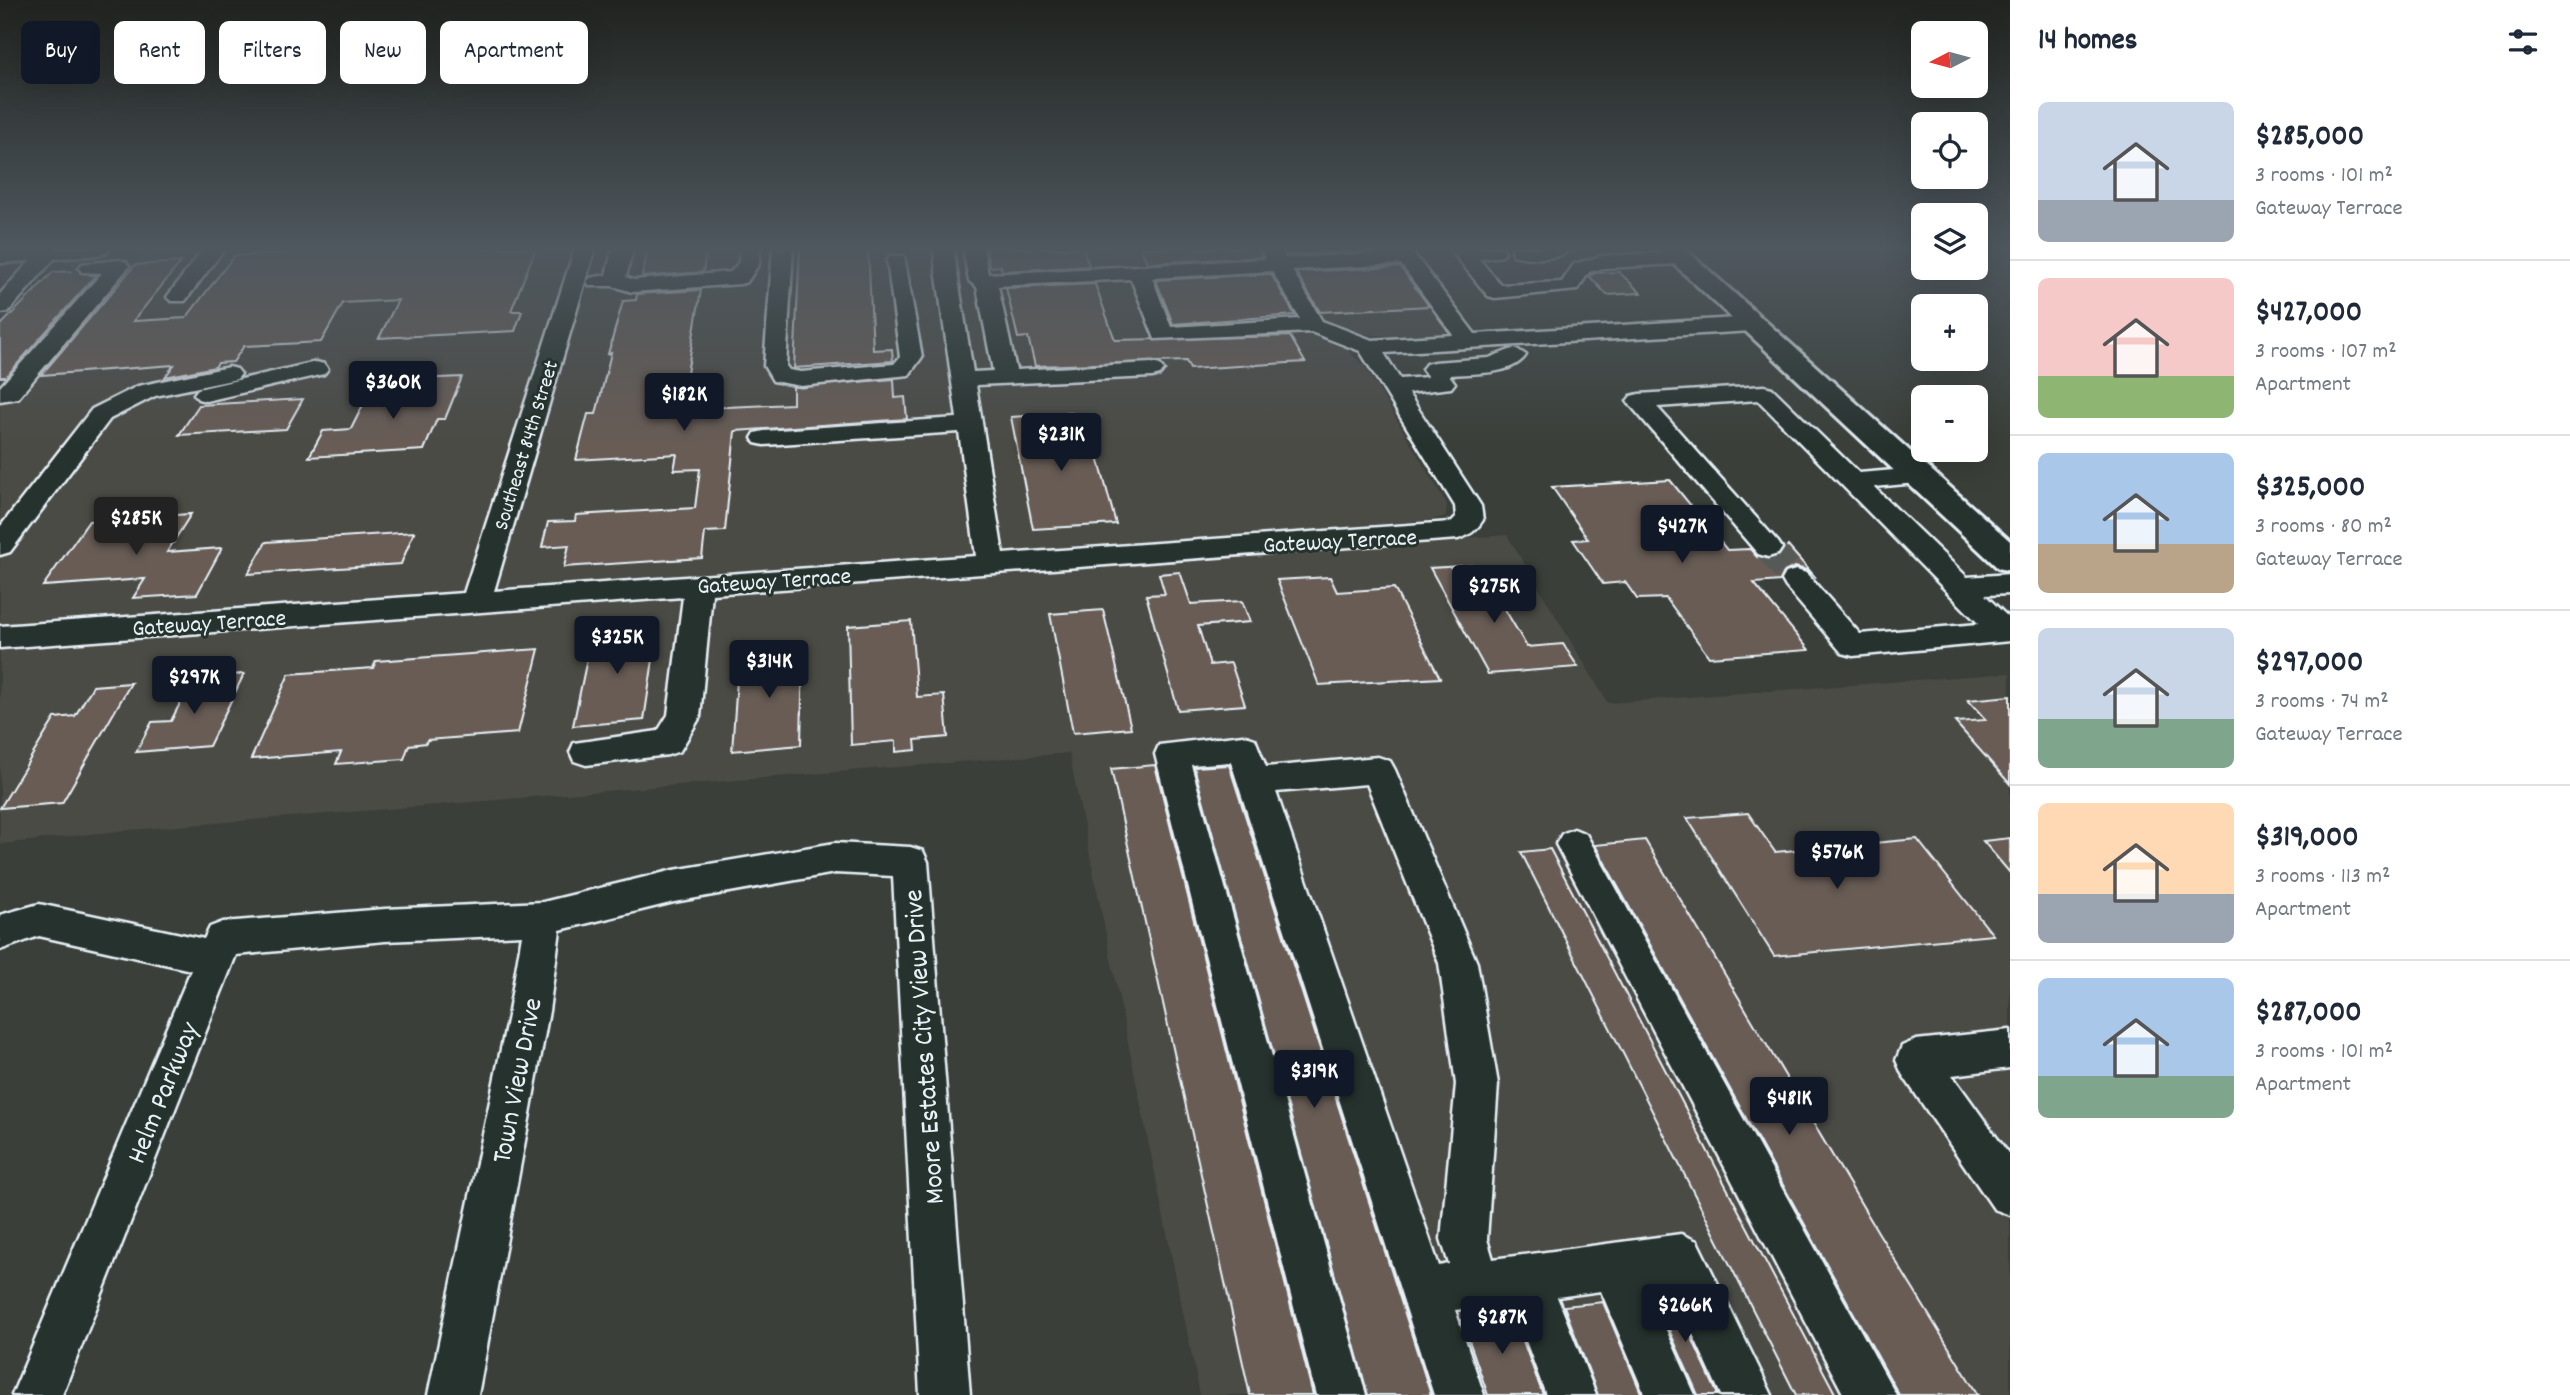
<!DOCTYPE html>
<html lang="en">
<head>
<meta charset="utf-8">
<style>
  body { margin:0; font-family:Dekko,sans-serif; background:#f2f2f3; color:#1f2937; height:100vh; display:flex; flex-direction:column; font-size:26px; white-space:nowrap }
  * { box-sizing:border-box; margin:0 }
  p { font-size:23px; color:#747a83 }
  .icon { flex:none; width:38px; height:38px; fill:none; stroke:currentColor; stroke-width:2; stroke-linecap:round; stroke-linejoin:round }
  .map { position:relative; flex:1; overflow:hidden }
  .details { display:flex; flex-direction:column; background:#fff; width:560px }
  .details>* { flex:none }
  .top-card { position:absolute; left:21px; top:21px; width:665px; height:63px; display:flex; gap:14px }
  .needle { width:46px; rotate:264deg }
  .fabs { position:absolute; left:1911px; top:21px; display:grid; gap:14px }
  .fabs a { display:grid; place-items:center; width:77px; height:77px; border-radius:10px; background:#fff; box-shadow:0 7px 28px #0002; font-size:35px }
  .price { position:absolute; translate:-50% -60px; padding:0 16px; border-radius:7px; background:#111827; color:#fff; font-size:23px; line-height:46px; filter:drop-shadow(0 2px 4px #0008) }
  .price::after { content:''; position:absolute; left:50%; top:42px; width:21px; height:16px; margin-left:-10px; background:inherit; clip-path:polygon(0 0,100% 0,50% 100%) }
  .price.selected { background:#222; color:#fff }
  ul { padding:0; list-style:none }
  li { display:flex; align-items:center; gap:21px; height:175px; padding:0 28px }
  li+li { border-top:2px solid #e0e1e3 }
  li span { display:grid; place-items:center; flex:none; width:196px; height:140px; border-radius:10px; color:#555 }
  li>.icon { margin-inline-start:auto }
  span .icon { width:84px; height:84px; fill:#fffc; stroke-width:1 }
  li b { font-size:30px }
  h2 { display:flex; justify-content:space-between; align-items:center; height:84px; padding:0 28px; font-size:30px }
  .pill { padding:0 24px; border-radius:10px; background:#fff; box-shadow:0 7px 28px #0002; font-size:24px; line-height:63px }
  .pill.selected { background:#111827; color:#fff }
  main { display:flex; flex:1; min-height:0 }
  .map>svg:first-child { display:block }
  .built { fill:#4b4b45 }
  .building { fill:#675c54; stroke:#e8f1f8; stroke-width:2 }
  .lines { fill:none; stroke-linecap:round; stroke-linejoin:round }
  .minor-tunnel-far1 { stroke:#545a56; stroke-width:23; stroke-dasharray:23 11; stroke-linecap:butt }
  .minor-tunnel { stroke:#545a56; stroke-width:28; stroke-dasharray:28 14; stroke-linecap:butt }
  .minor-casing { stroke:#e8f1f8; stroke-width:5 }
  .major-casing { stroke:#e8f1f8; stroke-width:6 }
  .minor { fill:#26332d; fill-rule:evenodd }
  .major { fill:#26332d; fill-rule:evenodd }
  .labels { text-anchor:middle; stroke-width:6; stroke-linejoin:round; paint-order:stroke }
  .far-street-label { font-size:21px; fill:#e8f1f8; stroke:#26332d }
  .street-label { font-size:24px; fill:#e8f1f8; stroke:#26332d }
  .near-street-label { font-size:28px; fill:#e8f1f8; stroke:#26332d }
</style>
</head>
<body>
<main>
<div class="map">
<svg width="2010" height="1395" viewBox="0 0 2010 1395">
  <rect width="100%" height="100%" fill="#3a3f39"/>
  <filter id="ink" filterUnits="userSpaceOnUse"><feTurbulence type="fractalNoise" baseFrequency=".0143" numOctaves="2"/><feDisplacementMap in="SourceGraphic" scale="14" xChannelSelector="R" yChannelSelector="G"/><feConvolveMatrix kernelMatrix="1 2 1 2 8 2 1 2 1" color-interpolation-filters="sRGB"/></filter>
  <g filter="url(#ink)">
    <!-- built -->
    <g class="built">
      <polygon points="192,248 1407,248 1470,331 1395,336 1358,334 1348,335 1344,343 1352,355 1364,365 1447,504 1446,516 1431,520 1322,529 0,624 0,400 11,399 141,252"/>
      <polygon points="1507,535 1608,703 2010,673 2010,1395 1200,1395 1069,753 117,831 0,844 0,648"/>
    </g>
    <!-- building -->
    <g class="building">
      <polygon points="289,248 536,248 511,311 522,311 515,331 379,338 398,300 343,303 321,342 244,346 233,362 218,363 215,367 165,377 174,365 41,375 135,265 181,262 133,321 186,318 234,256 286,253"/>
      <polygon points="648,248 707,248 703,272 642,277"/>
      <polygon points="800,248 868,248 873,350 892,349 893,361 794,368"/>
      <polygon points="986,248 1083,248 1089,266 1002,271 1001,266 989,267"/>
      <polygon points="1141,248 1259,248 1261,257 1147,263"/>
      <polygon points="1282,248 1369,248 1369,251 1286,255"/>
      <polygon points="1400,267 1429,306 1320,312 1296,272"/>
      <polygon points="78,271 82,275 96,275 6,377 0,377 0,326 53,272"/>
      <polygon points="1619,272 1641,293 1607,295 1589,276 1595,273"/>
      <polygon points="1271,274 1295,315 1173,324 1156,280"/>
      <polygon points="1095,284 1115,340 1290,336 1305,362 1190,369 1186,361 1035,366 1028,337 1018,338 1006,288"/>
      <polygon points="701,290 681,409 793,404 793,387 894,379 895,398 905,397 907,419 735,431 725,531 705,532 702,558 564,567 569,545 542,547 548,522 575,521 576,515 695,508 700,469 674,470 677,454 576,460 588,414 596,414 611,353 608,354 623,301 636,300 637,294"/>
      <polygon points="462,377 445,419 437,419 424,450 309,457 323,431 351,429 368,395 409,393 416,379"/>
      <polygon points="303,399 286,429 179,435 199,405"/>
      <polygon points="1072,413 1078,436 1092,435 1116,524 1033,529 1011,417"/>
      <polygon points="1670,480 1727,550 1750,549 1757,557 1769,560 1779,557 1788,546 1816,578 1807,570 1795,567 1784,572 1780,581 1754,583 1809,650 1709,657 1666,598 1637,599 1625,582 1603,584 1573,540 1588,539 1552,487"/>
      <polygon points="191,514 167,552 222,548 197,594 133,598 145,579 43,586 89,521"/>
      <polygon points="414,532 401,564 248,574 266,542"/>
      <polygon points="1479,565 1527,647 1563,644 1578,667 1488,674 1430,568"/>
      <polygon points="1180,572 1191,604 1242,601 1250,622 1198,626 1210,665 1231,663 1245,705 1178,710 1146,595 1165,594 1159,574"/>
      <polygon points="1330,577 1337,592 1394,588 1440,678 1319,685 1277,580"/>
      <polygon points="1103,610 1131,728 1073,733 1050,614"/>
      <polygon points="911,621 917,697 944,695 948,737 915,740 916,750 896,752 896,741 851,745 848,626"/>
      <polygon points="658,626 644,720 573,726 593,630"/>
      <polygon points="803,648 801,745 732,751 739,652"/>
      <polygon points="539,649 518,733 427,740 426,743 409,745 404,759 336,764 341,752 251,759 289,674 373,668 376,661"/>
      <polygon points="244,674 209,746 136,752 152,722 171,721 193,678"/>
      <polygon points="131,683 62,803 0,808 55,718 75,716 93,686"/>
      <polygon points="2010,696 2010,784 1955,722 1986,720 1968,700"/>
      <polygon points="1155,765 1313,1395 1250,1395 1111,769"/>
      <polygon points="1229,765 1431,1395 1368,1395 1194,767"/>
      <polygon points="1748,813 1775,852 1917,839 1993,935 1774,956 1687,818"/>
      <polygon points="2010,838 2010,873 1983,841"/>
      <polygon points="1645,840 1878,1232 1978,1395 1899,1395 1595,845"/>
      <polygon points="1550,849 1741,1215 1836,1395 1796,1395 1521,852"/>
      <polygon points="1671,1292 1718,1395 1698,1395 1653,1294"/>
      <polygon points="1603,1302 1642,1395 1598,1395 1564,1306"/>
      <polygon points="1513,1314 1543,1395 1488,1395 1462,1320"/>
    </g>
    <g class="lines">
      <!-- minor-tunnel-far1 -->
      <polyline class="minor-tunnel-far1" points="72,269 89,268"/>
      <!-- minor-tunnel -->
      <polyline class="minor-tunnel" points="1768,548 1796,580"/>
      <!-- minor casing -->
      <g class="minor-casing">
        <g id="minor">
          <polygon points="42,248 57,248 60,252 8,312 0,313 0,294"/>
          <polygon points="204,248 225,248 185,301 171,301 167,297"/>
          <path d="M575,248H595L494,591L976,556L959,432L764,445L755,443L752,438L755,433L764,431L957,418L933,248H953L973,372L993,371L977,287L969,281L963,248H983L988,274L1265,259L1261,248H1279L1285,258L1407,252L1414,254L1475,334L1752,317L1763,324L1752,331L1384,353L1400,379L1428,377L1422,369L1426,364L1434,362L1489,358L1515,348L1526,355C1512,376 1472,373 1449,375L1455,383L1451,388L1408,393L1481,506L1483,520C1477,530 1469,536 1458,539L712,594L700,717L680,751L668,755L586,765L574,761L570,752L574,743L658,731L668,715L683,597L0,648V626L464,593ZM1401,264L1453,335L1372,340L1322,321L1292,270ZM1272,271L1300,319L1171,327L1152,278ZM1131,279L1155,339L1311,332L1360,351L1455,506L1456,517L1451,522L1003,554L976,385L1152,377L1160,375L1164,370L1160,365L1152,363L1016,370L998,286Z"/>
          <polygon points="613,248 633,248 626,277 634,280 731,272 739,262 740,248 760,248 759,264 747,282 740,284 632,292 613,286 590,286 587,282 590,278 606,275"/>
          <polygon points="773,248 793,248 786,366 789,370 801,372 894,364 900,357 887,260 890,256 904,256 922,357 909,375 801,386 773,381 764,366"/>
          <polygon points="1449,248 1502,248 1505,252 1502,256 1479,259 1501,285 1562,282 1574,264 1602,256 1680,252 1690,258 1680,264 1603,268 1589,272 1577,290 1495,298 1488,296"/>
          <path d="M1512,248H1567L1568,250C1558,261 1527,259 1513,255Z"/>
          <polygon points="119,260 126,262 129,266 126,270 18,398 0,401 0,387 102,273 82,272 79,268 82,264"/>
          <polygon points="316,362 324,364 328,369 324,374 206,401 198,399 194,394 198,389"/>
          <polygon points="229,367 237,369 241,374 237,379 155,396 110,419 10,552 0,555 0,527 92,409 138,386"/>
          <polygon points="1764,386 1772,388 1859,473 1918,468 1927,470 1931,476 1927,482 1874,487 1967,577 2010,574 2010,594 1985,595 2010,619 2010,641 1853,656 1842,653 1786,587 1782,580 1786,573 1796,570 1806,573 1860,634 1979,624 1758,400 1657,407 1778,542 1782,548 1778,554 1768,557 1758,554 1627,401 1631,396 1639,394"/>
          <path d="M1243,735L1255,739L1266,767L1378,757L1390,761L1395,770L1477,963L1498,1084L1487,1239L1493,1259L1681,1234L1697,1241L1772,1395H1721L1669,1282L1646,1285L1695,1395H1645L1601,1291L1557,1297L1596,1395H1546L1512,1303L1455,1310L1484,1395H1434L1231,762L1191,765L1366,1395H1316L1155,754L1159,745ZM1367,784L1439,963L1456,1084L1441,1239L1449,1264L1439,1266L1276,792Z"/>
          <polygon points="1574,829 1586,834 1896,1395 1844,1395 1556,844 1562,834"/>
          <polygon points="835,843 910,847 923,851 928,862 970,1395 920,1395 893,876 835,873 674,902 560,930 549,1011 478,1395 428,1395 509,1011 522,935 385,941 236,955 62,1395 12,1395 191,970 39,936 0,950 0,915 39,904 204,939 210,927 223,922 385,909 543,902 674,870"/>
          <polygon points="2010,1030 2010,1068 1952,1075 2010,1156 2010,1215 1994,1209 1902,1074 1896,1060 1902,1046 1916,1040"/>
        </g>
      </g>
      <!-- major casing -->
      <g class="major-casing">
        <g id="major">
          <polygon points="109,248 106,253 97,255 0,263 0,249"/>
          <polygon points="1657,248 1684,248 2010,541 2010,571 1998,568"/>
        </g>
      </g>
      <!-- minor -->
      <use href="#minor" class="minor"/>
      <!-- major -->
      <use href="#major" class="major"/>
    </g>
  </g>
  <!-- sky -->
  <linearGradient id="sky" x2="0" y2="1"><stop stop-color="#20231f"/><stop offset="0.56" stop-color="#4f585f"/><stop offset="1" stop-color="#4f585f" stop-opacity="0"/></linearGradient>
  <rect width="2010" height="444" fill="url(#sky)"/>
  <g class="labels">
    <!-- far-street labels -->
    <g class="far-street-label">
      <text transform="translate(525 445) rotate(-73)" y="7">Southeast 84th Street</text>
    </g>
    <!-- street labels -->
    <g class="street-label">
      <text transform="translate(1340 540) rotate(-3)" y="8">Gateway Terrace</text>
      <text transform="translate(774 580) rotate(-4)" y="8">Gateway Terrace</text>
      <text transform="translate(209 622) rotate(-4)" y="8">Gateway Terrace</text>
    </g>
    <!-- near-street labels -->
    <g class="near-street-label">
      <text transform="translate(922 1047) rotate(-94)" y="10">Moore Estates City View Drive</text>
      <text transform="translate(515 1080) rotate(-79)" y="10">Town View Drive</text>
      <text transform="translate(161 1092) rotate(-68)" y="10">Helm Parkway</text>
    </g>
  </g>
</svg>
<div class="fabs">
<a><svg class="needle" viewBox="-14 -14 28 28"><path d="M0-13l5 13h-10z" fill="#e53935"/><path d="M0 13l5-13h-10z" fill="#747a83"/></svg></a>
<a><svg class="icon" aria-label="locate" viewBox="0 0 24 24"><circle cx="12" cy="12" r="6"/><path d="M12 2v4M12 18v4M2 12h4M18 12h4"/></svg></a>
<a><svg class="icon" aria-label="layers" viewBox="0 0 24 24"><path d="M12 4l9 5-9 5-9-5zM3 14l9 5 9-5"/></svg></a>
<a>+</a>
<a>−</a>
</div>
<b class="price" style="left:393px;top:421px">$360K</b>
<b class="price" style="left:684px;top:433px">$182K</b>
<b class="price" style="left:1061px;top:473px">$231K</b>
<b class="price selected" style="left:136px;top:557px">$285K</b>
<b class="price" style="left:1682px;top:565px">$427K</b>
<b class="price" style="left:1494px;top:625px">$275K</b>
<b class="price" style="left:617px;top:676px">$325K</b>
<b class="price" style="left:769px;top:700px">$314K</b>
<b class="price" style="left:194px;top:716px">$297K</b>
<b class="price" style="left:1837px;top:891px">$576K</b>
<b class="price" style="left:1314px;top:1110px">$319K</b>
<b class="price" style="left:1789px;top:1137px">$481K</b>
<b class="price" style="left:1685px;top:1344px">$266K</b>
<b class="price" style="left:1502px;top:1356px">$287K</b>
<div class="top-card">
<a class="pill selected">Buy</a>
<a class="pill">Rent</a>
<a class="pill">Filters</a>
<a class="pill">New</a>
<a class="pill">Apartment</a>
</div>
</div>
<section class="details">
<h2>14 homes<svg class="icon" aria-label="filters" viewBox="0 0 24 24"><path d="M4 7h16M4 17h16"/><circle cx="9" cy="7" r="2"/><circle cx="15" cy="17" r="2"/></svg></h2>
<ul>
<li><span style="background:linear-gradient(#c9d6e8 70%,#9aa5b1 0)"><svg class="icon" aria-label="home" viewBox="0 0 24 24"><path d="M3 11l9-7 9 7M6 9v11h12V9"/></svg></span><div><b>$285,000</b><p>3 rooms · 101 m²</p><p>Gateway Terrace</p></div></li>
<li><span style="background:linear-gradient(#f6c9c9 70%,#8fb573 0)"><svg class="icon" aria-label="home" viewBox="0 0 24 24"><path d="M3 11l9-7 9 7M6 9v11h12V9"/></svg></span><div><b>$427,000</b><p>3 rooms · 107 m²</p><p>Apartment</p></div></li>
<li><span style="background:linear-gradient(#a9c7e8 65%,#b9a48a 0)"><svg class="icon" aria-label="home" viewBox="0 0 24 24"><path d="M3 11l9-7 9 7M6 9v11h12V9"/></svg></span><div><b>$325,000</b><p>3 rooms · 80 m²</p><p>Gateway Terrace</p></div></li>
<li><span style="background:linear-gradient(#c9d6e8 65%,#7fa58c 0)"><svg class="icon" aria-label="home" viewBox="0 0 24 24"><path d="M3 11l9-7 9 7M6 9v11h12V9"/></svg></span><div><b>$297,000</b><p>3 rooms · 74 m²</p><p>Gateway Terrace</p></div></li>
<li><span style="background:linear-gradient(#ffd9b3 65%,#9aa5b1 0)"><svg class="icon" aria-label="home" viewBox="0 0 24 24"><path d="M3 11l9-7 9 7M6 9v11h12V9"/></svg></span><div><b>$319,000</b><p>3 rooms · 113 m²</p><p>Apartment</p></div></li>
<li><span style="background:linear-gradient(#a9c7e8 70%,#7fa58c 0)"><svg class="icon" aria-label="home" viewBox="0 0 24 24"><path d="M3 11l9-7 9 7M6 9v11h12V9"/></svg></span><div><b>$287,000</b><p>3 rooms · 101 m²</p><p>Apartment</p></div></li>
</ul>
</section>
</main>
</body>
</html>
